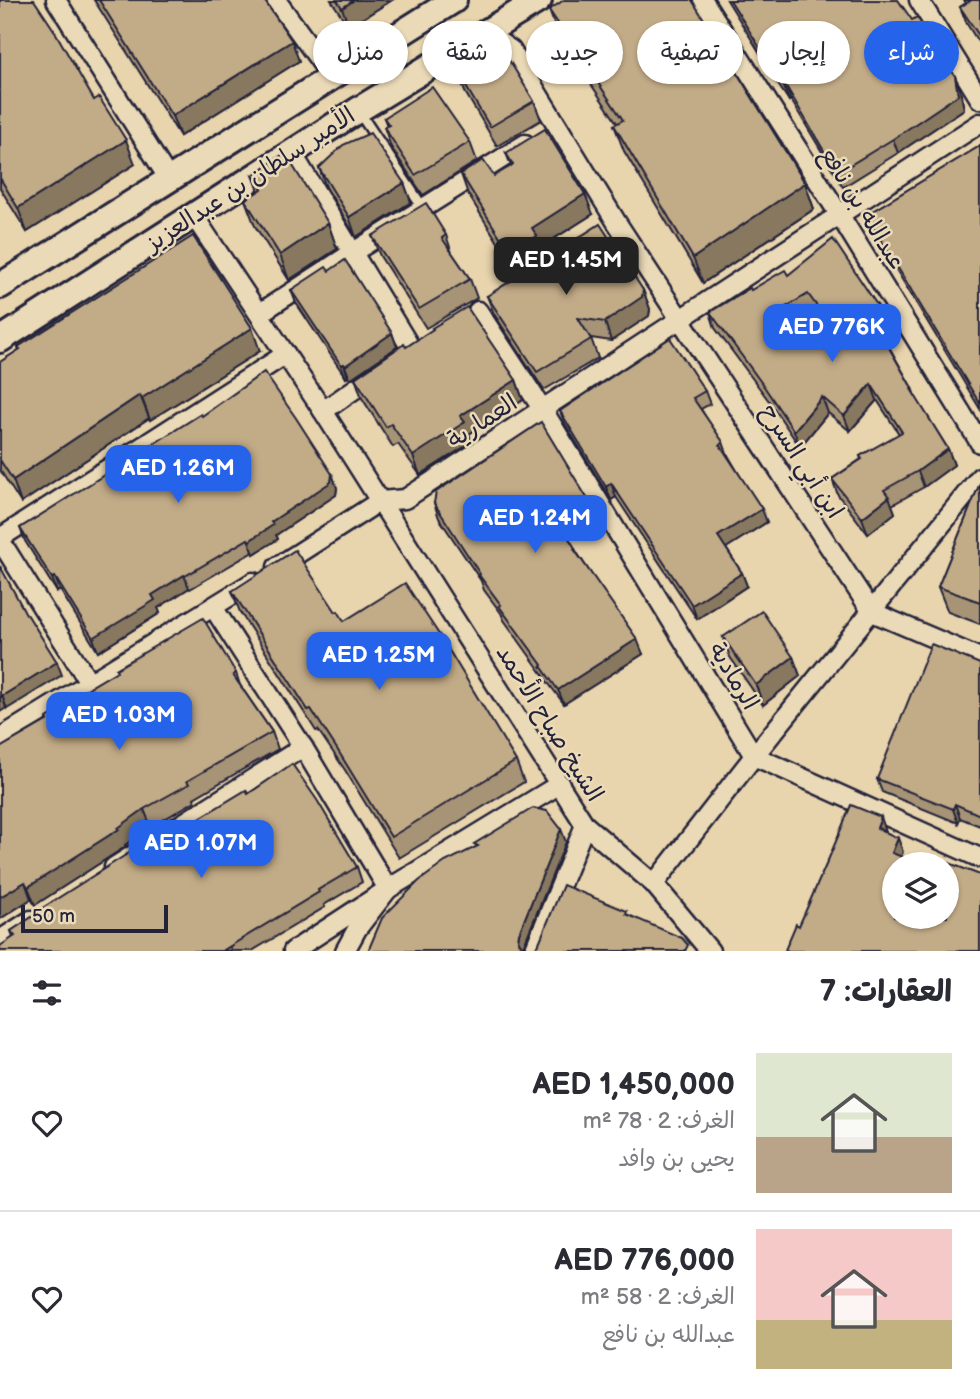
<!DOCTYPE html>
<html lang="ar">
<head>
<meta charset="utf-8">
<style>
  body { margin:0; font-family:"Balsamiq Sans","Playpen Sans Arabic",sans-serif; background:#f2f2f3; color:#2b2b33; direction:rtl; height:100vh; display:flex; flex-direction:column; font-size:26px; white-space:nowrap }
  * { box-sizing:border-box; margin:0 }
  p { font-size:23px; color:#7c7c81 }
  .icon { flex:none; width:38px; height:38px; fill:none; stroke:currentColor; stroke-width:2; stroke-linecap:round; stroke-linejoin:round }
  .map { position:relative; height:951px; overflow:hidden; direction:ltr }
  .side { display:flex; flex-direction:column; background:#fff; flex:1 }
  .side>* { flex:none }
  .top-card { position:absolute; left:21px; top:21px; width:938px; height:63px; direction:rtl; display:flex; gap:14px }
  .controls { position:absolute; left:882px; top:852px; display:grid; gap:14px }
  .controls a { display:grid; place-items:center; width:77px; height:77px; border-radius:50%; background:#fff; box-shadow:0 2px 5px #0004; font-size:35px }
  .scale { position:absolute; left:21px; bottom:18px; width:147px; box-sizing:border-box; padding-left:7px; border:4px solid #22223b; border-top:0; font-size:19px; line-height:24px; white-space:nowrap; color:#22223b; -webkit-text-stroke:5px #ebdab7; paint-order:stroke }
  .price { position:absolute; translate:-50% -60px; padding:0 16px; border-radius:14px; background:#2563eb; color:#fff; font-size:23px; line-height:46px; filter:drop-shadow(0 2px 4px #0008) }
  .price::after { content:''; position:absolute; left:50%; top:42px; width:21px; height:16px; margin-left:-10px; background:inherit; clip-path:polygon(0 0,100% 0,50% 100%) }
  .price.current { background:#222; color:#fff }
  ul { padding:0; list-style:none }
  li { display:flex; align-items:center; gap:21px; height:175px; padding:0 28px }
  li+li { border-top:2px solid #e1e1e2 }
  li span { display:grid; place-items:center; flex:none; width:196px; height:140px; border-radius:0px; color:#555 }
  li>.icon { margin-inline-start:auto }
  span .icon { width:84px; height:84px; fill:#fffc; stroke-width:1 }
  li b { font-size:30px }
  h2 { display:flex; justify-content:space-between; align-items:center; height:84px; padding:0 28px; font-size:30px }
  .chip { padding:0 24px; border-radius:32px; background:#fff; box-shadow:0 2px 5px #0004; font-size:24px; line-height:63px }
  .chip.current { background:#2563eb; color:#fff }
  .map>svg:first-child { display:block }
  .lines { fill:none; stroke-linecap:round; stroke-linejoin:round }
  .lane-casing { stroke:#22223b; stroke-width:14 }
  .street-casing { stroke:#22223b; stroke-width:23 }
  .secondary-casing { stroke:#22223b; stroke-width:30 }
  .lane { stroke:#ebdab7; stroke-width:9 }
  .street { stroke:#ebdab7; stroke-width:18 }
  .secondary { stroke:#ebdab7; stroke-width:24 }
  .wall { fill:#a79374; stroke:#22223b; stroke-width:2; fill-rule:evenodd }
  .shaded-wall { fill:#88785e; stroke:#22223b; stroke-width:2 }
  .building { fill:#c2ab87; stroke:#22223b; stroke-width:2; fill-rule:evenodd }
  .labels { text-anchor:middle; stroke-width:5; stroke-linejoin:round; paint-order:stroke }
  .street-label { font-size:24px; fill:#22223b; stroke:#ebdab7 }
</style>
</head>
<body>
<div class="map">
<svg width="980" height="951" viewBox="0 0 980 951">
  <rect width="100%" height="100%" fill="#e8d4ad"/>
  <filter id="ink" filterUnits="userSpaceOnUse"><feTurbulence type="fractalNoise" baseFrequency=".0143" numOctaves="2"/><feDisplacementMap in="SourceGraphic" scale="14" xChannelSelector="R" yChannelSelector="G"/><feConvolveMatrix kernelMatrix="1 2 1 2 8 2 1 2 1" color-interpolation-filters="sRGB"/></filter>
  <g filter="url(#ink)">
    <g class="lines">
      <!-- lane casing -->
      <g class="lane-casing">
        <polyline id="lane" points="359,112 423,208"/>
      </g>
      <!-- street casing -->
      <g class="street-casing">
        <g id="street">
          <polyline points="56,0 170,181"/>
          <polyline points="276,0 331,76"/>
          <polyline points="703,0 839,214 980,443"/>
          <polyline points="919,0 980,99"/>
          <polyline points="486,33 511,50 617,223 872,612 980,658"/>
          <polyline points="292,153 412,350"/>
          <polyline points="194,216 323,411 585,825 654,884 710,951"/>
          <polyline points="478,311 543,410 754,756 980,858"/>
          <polyline points="260,313 352,253 525,144"/>
          <polyline points="323,411 375,375"/>
          <polyline points="0,538 286,354"/>
          <polyline points="0,540 89,682"/>
          <path d="M277,567L380,501L405,499C597,375 788,247 980,123"/>
          <polyline points="213,607 303,747 388,889 357,929 345,951"/>
          <polyline points="0,738 253,582"/>
          <polyline points="114,867 303,747"/>
          <polyline points="654,884 754,756 980,477"/>
          <polyline points="0,940 31,920"/>
          <polyline points="293,951 388,889 560,784"/>
          <polyline points="534,951 585,825"/>
        </g>
      </g>
      <!-- secondary casing -->
      <g class="secondary-casing">
        <g id="secondary">
          <polyline points="0,286 454,0"/>
          <polyline points="0,340 358,110 539,0"/>
        </g>
      </g>
      <!-- lane -->
      <use href="#lane" class="lane"/>
      <!-- street -->
      <use href="#street" class="street"/>
      <!-- secondary -->
      <use href="#secondary" class="secondary"/>
    </g>
    <!-- wall -->
    <g class="wall">
      <polygon points="0,0 94,100 135,164 27,232 0,188"/>
      <polygon points="94,0 264,0 299,61 180,136"/>
      <polygon points="331,0 392,0 349,27"/>
      <polygon points="727,0 912,20 955,76 960,90 964,109 898,153 843,187 791,100 789,101 766,66 763,58"/>
      <polygon points="964,0 980,0 980,45 967,24 960,7 966,3"/>
      <polygon points="549,10 805,183 814,209 703,283 624,151 614,125 617,123 558,35"/>
      <polygon points="458,73 534,101 541,120 497,146 465,92"/>
      <polygon points="384,118 470,142 477,161 423,195 391,147 384,127 387,126"/>
      <polygon points="980,146 980,409 871,228 866,215"/>
      <polygon points="506,153 593,214 541,247 544,256 517,273 468,194 461,174 494,176 511,166"/>
      <polygon points="319,168 404,183 411,202 356,237 326,187"/>
      <polygon points="253,175 328,223 337,249 289,280 255,226 245,200 259,191"/>
      <polygon points="446,235 452,253 470,279 477,298 426,328 380,256 372,236"/>
      <polygon points="329,271 392,333 397,347 350,379 348,377 346,378 296,303 291,290"/>
      <path d="M788,275L887,320L893,336L887,343L912,388L915,396L948,449L954,465L924,487L892,505L895,513L868,534L838,495L832,479L861,459L860,456L899,434L877,400L850,431L828,413L800,447L769,401L715,328L710,312ZM813,310L826,327L795,348L779,330Z"/>
      <polygon points="643,290 650,309 649,316 611,341 591,338 598,358 544,390 494,314 487,296"/>
      <polygon points="18,347 260,351 150,420 149,418 21,503 0,470 0,362 19,350"/>
      <polygon points="406,347 516,380 523,400 469,434 472,442 420,475 398,444 393,447 362,398 355,378"/>
      <polygon points="705,391 710,404 701,409 767,522 726,548 742,573 747,586 697,619 616,497 611,500 565,424 560,411"/>
      <polygon points="202,416 332,474 337,488 336,495 276,535 278,539 254,554 253,552 190,589 189,588 158,608 160,613 98,652 60,590 57,592 25,541 20,528"/>
      <polygon points="980,483 980,624 948,612 938,587"/>
      <polygon points="434,503 592,513 565,532 578,554 643,654 564,704 546,680 544,676 504,620 501,613 484,590 481,581 439,518"/>
      <polygon points="232,591 336,612 344,621 516,761 524,782 399,858 345,770 318,730 316,731 240,612"/>
      <polygon points="723,637 793,657 800,676 763,705 730,657"/>
      <polygon points="980,664 980,826 960,818 958,823 882,792 877,779"/>
      <polygon points="236,673 240,685 272,732 278,749 194,798 195,801 151,827 125,845 125,847 35,905 31,899 0,919 0,748 47,720 78,698 77,695"/>
      <polygon points="248,794 357,867 362,882 324,905 325,907 252,951 0,951 13,937 11,931 135,855"/>
    </g>
    <!-- shaded-wall -->
    <g class="shaded-wall">
      <polygon points="354,0 392,0 349,27 342,8"/>
      <polygon points="292,41 299,61 180,136 172,116"/>
      <polygon points="955,76 960,90 964,109 898,153 893,139"/>
      <polygon points="786,86 791,100 789,101 784,87"/>
      <polygon points="126,140 135,164 27,232 18,208"/>
      <polygon points="404,183 411,202 356,237 349,217"/>
      <polygon points="805,183 814,209 703,283 693,258"/>
      <polygon points="585,194 593,214 541,247 544,256 517,273 510,253 532,228"/>
      <polygon points="328,223 337,249 289,280 280,255"/>
      <polygon points="643,290 650,309 649,316 611,341 605,322"/>
      <polygon points="887,320 893,336 885,346 879,330"/>
      <polygon points="252,328 260,351 150,420 142,398"/>
      <polygon points="392,333 397,347 350,379 345,366"/>
      <polygon points="344,364 348,377 346,378 341,365"/>
      <polygon points="516,380 523,400 469,434 472,442 420,475 413,456 460,416"/>
      <polygon points="871,384 877,400 850,431 844,416"/>
      <polygon points="140,395 149,418 21,503 13,480"/>
      <polygon points="822,397 828,413 800,447 794,431"/>
      <polygon points="723,442 728,456 725,458 720,445"/>
      <polygon points="948,449 954,465 924,487 918,471"/>
      <polygon points="332,474 337,488 336,495 276,535 278,539 254,554 249,541 271,522"/>
      <polygon points="611,483 616,497 611,500 606,487"/>
      <polygon points="889,497 895,513 868,534 862,518"/>
      <polygon points="587,498 592,513 562,534 557,519"/>
      <polygon points="762,509 767,522 723,550 718,536"/>
      <polygon points="742,573 747,586 697,619 692,605"/>
      <polygon points="184,575 189,588 158,608 160,613 98,652 93,638 152,595"/>
      <polygon points="55,577 60,590 57,592 52,578"/>
      <polygon points="637,639 643,654 564,704 558,690"/>
      <polygon points="793,657 800,676 763,705 756,685"/>
      <polygon points="57,662 62,675 7,709 2,696"/>
      <polygon points="2,695 6,708 0,712 0,696"/>
      <polygon points="955,804 960,818 958,823 953,809"/>
      <polygon points="144,809 151,827 125,845 125,847 35,905 28,887"/>
      <polygon points="881,817 886,832 877,828"/>
      <polygon points="561,829 566,842 523,947 523,951 518,940 519,933"/>
      <polygon points="898,838 903,852 898,864 892,853"/>
      <polygon points="25,882 31,899 0,919 0,897"/>
      <polygon points="230,946 232,951 222,951"/>
    </g>
    <!-- building -->
    <g class="building">
      <polygon points="0,0 34,0 54,30 94,100 99,97 126,140 18,208 0,178"/>
      <polygon points="99,0 264,0 292,41 172,116"/>
      <polygon points="337,0 354,0 342,8"/>
      <polygon points="564,0 692,0 805,183 693,258 614,125 623,120 549,10"/>
      <polygon points="730,0 898,0 912,20 917,17 955,76 958,95 893,139 837,173 786,86 784,87 761,52 762,51"/>
      <polygon points="969,0 980,0 980,37 960,7 970,1"/>
      <polygon points="501,47 534,101 490,127 458,73"/>
      <polygon points="432,87 470,142 415,175 384,127 389,125 384,118"/>
      <polygon points="545,129 585,194 532,228 537,236 510,253 461,174 483,160 494,176 513,165 506,153"/>
      <polygon points="370,133 404,183 349,217 319,168 343,145"/>
      <polygon points="980,146 980,404 866,215"/>
      <polygon points="285,153 328,223 280,255 245,200 262,189 253,175"/>
      <polygon points="426,203 446,235 442,238 470,279 419,309 372,236"/>
      <polygon points="600,224 643,290 642,297 605,322 578,318 591,339 537,372 487,296"/>
      <polygon points="193,236 252,328 142,398 140,395 13,480 0,460 0,362 20,349 18,347"/>
      <path d="M833,239L887,320L879,330L912,388L911,389L948,449L918,471L884,490L889,497L862,518L832,479L862,459L860,456L902,432L871,384L844,416L822,397L794,431L763,385L710,312L750,288L751,290L785,270L788,275ZM808,294L830,324L795,348L769,317Z"/>
      <polygon points="345,260 392,333 345,366 344,364 341,365 291,290 326,267 329,271"/>
      <polygon points="467,307 516,380 460,416 465,422 413,456 391,424 386,427 355,378 404,344 406,347 433,329 432,328"/>
      <polygon points="670,338 705,391 693,398 723,442 720,445 762,509 718,536 742,573 692,605 611,483 606,487 560,411"/>
      <polygon points="264,372 296,418 332,474 331,482 271,522 273,525 249,541 248,539 185,576 184,575 152,595 155,600 93,638 55,577 52,578 20,528 201,414 202,416"/>
      <polygon points="541,422 587,498 557,519 575,548 574,549 637,639 558,690 541,666 542,665 499,606 501,605 479,575 480,574 434,503 436,492"/>
      <polygon points="980,483 980,602 938,587"/>
      <polygon points="295,550 336,612 338,611 344,621 405,583 444,642 516,761 391,837 337,749 311,709 308,710 232,591"/>
      <polygon points="0,566 26,614 27,614 57,662 2,696 2,695 0,696"/>
      <polygon points="762,611 793,657 756,685 723,637"/>
      <polygon points="203,618 236,673 233,675 272,732 187,781 189,784 144,809 118,828 119,829 28,887 25,882 0,897 0,748 48,720 47,718 78,698 77,695 117,671 116,669"/>
      <polygon points="931,644 980,664 980,815 955,804 953,809 877,779"/>
      <polygon points="292,764 317,800 357,867 318,890 319,892 222,951 0,951 0,946 15,936 11,931 42,910 41,909 132,851 135,855 171,832 173,834 246,790 248,794"/>
      <polygon points="851,805 881,817 877,828 898,838 892,853 920,864 894,864 894,917 947,917 947,864 942,864 944,861 980,875 980,951 789,951 785,950 796,924 799,926 829,858"/>
      <polygon points="533,808 547,811 561,829 519,933 518,940 521,945 530,949 536,947 539,943 563,885 627,911 626,914 682,938 688,945 685,951 368,951 382,918 419,881 445,862 478,846 474,844"/>
    </g>
  </g>
  <g class="labels">
    <!-- street labels -->
    <g class="street-label">
      <text transform="translate(250 179) rotate(-33)" y="8">الأمير سلطان بن عبدالعزيز</text>
      <text transform="translate(863 208) rotate(58)" y="8">عبدالله بن نافع</text>
      <text transform="translate(482 421) rotate(-33)" y="8">العمارية</text>
      <text transform="translate(802 461) rotate(57)" y="8">ابن أبي السرح</text>
      <text transform="translate(734 676) rotate(59)" y="8">الرمادية</text>
      <text transform="translate(550 723) rotate(58)" y="8">الشيخ صباح الأحمد</text>
    </g>
  </g>
</svg>
<div class="controls">
<a><svg class="icon" aria-label="layers" viewBox="0 0 24 24"><path d="M12 4l9 5-9 5-9-5zM3 14l9 5 9-5"/></svg></a>
</div>
<div class="scale">50 m</div>
<b class="price current" style="left:566px;top:297px">AED 1.45M</b>
<b class="price" style="left:832px;top:364px">AED 776K</b>
<b class="price" style="left:178px;top:505px">AED 1.26M</b>
<b class="price" style="left:535px;top:555px">AED 1.24M</b>
<b class="price" style="left:379px;top:692px">AED 1.25M</b>
<b class="price" style="left:119px;top:752px">AED 1.03M</b>
<b class="price" style="left:201px;top:880px">AED 1.07M</b>
<div class="top-card">
<a class="chip current">شراء</a>
<a class="chip">إيجار</a>
<a class="chip">تصفية</a>
<a class="chip">جديد</a>
<a class="chip">شقة</a>
<a class="chip">منزل</a>
</div>
</div>
<section class="side">
<h2>العقارات: 7<svg class="icon" aria-label="filters" viewBox="0 0 24 24"><path d="M4 7h16M4 17h16"/><circle cx="9" cy="7" r="2"/><circle cx="15" cy="17" r="2"/></svg></h2>
<ul>
<li><span style="background:linear-gradient(#dfe7d0 60%,#b9a48a 0)"><svg class="icon" aria-label="home" viewBox="0 0 24 24"><path d="M3 11l9-7 9 7M6 9v11h12V9"/></svg></span><div><b>AED 1,450,000</b><p>الغرف: 2 · 78 m²</p><p>يحيى بن وافد</p></div><svg class="icon" aria-label="heart" viewBox="0 0 24 24"><path d="M12 20l-8-8c-3-5 5-10 8-4 3-6 11-1 8 4z"/></svg></li>
<li><span style="background:linear-gradient(#f6c9c9 65%,#c2b280 0)"><svg class="icon" aria-label="home" viewBox="0 0 24 24"><path d="M3 11l9-7 9 7M6 9v11h12V9"/></svg></span><div><b>AED 776,000</b><p>الغرف: 2 · 58 m²</p><p>عبدالله بن نافع</p></div><svg class="icon" aria-label="heart" viewBox="0 0 24 24"><path d="M12 20l-8-8c-3-5 5-10 8-4 3-6 11-1 8 4z"/></svg></li>
</ul>
</section>
</body>
</html>
